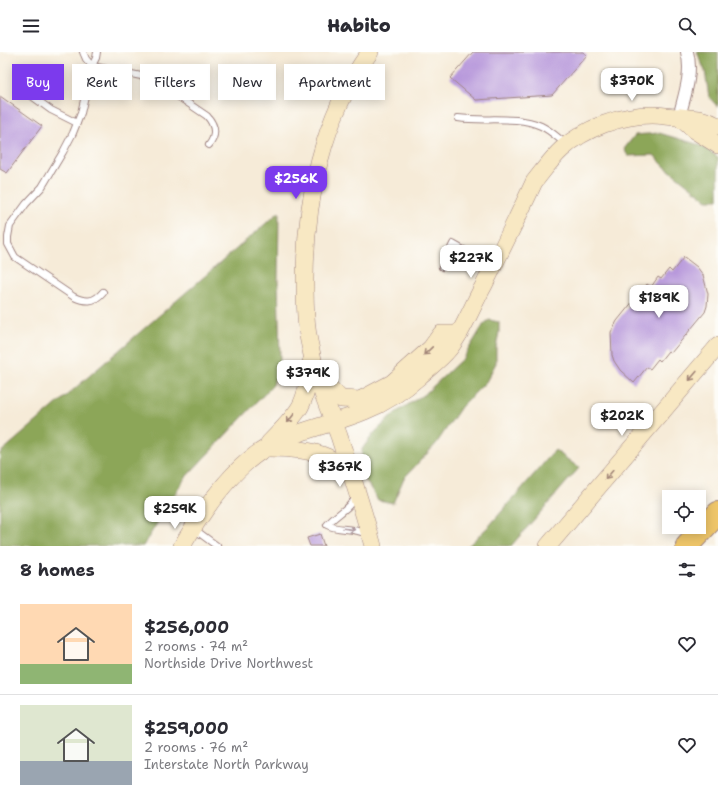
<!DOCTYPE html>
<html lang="en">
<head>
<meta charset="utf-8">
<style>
  body { margin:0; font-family:"Shantell Sans",sans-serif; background:#f2f2f3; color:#2b2b33; height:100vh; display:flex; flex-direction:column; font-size:15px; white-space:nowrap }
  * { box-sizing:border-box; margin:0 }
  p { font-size:13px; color:#7c7c81 }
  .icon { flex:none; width:22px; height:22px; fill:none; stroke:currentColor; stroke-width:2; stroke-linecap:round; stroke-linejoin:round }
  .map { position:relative; height:494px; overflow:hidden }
  .side { display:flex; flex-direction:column; background:#fff; flex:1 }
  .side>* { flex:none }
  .top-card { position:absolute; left:12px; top:12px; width:400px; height:36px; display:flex; gap:8px }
  .tools { position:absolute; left:662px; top:438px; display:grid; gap:8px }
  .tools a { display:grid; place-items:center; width:44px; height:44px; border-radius:0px; background:#fff; box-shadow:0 2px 10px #0003; font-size:20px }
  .price { position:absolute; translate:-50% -34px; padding:0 9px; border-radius:8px; background:#fff; color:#222; font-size:13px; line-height:26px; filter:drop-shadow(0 1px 2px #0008) }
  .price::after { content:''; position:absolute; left:50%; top:24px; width:12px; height:9px; margin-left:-6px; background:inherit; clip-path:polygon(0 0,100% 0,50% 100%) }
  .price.active { background:#7c3aed; color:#fff }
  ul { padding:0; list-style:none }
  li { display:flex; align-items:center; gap:12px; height:100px; padding:0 20px }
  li+li { border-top:1px solid #e1e1e2 }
  li span { display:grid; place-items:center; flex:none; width:112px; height:80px; border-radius:0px; color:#555 }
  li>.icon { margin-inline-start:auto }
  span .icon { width:48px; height:48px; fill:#fffc; stroke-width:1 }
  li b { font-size:17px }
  h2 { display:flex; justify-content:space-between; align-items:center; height:48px; padding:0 20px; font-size:17px }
  .pill { padding:0 14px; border-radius:0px; background:#fff; box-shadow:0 2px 10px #0003; font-size:14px; line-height:36px }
  .pill.active { background:#7c3aed; color:#fff }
  header { display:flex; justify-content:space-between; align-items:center; height:52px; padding:0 20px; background:#fff; font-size:18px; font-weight:800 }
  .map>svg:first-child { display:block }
  .forest { fill:#8ca659; stroke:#6b6242 }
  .building { fill:#b899db }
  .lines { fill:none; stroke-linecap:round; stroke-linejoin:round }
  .lane-casing { stroke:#a08582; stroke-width:8 }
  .street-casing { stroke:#a08582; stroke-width:14 }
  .secondary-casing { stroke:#a08582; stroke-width:18 }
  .highway-casing { stroke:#a08582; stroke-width:24 }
  .lane { stroke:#fff; stroke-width:6 }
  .street { stroke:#fff; stroke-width:12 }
  .secondary { stroke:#f8e8c3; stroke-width:17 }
  .highway { stroke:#eec569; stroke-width:22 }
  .oneway { stroke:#a18477 }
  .oneway2 { stroke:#ae9aa0 }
</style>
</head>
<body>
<header><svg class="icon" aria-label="menu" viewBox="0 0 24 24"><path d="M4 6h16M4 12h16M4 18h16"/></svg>Habito<svg class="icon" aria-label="search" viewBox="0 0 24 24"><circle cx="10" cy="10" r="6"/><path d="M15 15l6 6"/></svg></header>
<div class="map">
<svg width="718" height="494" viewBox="0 0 718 494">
  <rect width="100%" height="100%" fill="#fdfcf7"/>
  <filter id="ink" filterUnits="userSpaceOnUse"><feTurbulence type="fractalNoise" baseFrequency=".025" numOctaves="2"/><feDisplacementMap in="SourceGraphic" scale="8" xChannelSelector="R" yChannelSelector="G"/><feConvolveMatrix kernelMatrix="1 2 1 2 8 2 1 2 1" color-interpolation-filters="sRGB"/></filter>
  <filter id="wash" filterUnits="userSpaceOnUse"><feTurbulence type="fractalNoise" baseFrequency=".012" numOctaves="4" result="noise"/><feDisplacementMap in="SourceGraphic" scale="16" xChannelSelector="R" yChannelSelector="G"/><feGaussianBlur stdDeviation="0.9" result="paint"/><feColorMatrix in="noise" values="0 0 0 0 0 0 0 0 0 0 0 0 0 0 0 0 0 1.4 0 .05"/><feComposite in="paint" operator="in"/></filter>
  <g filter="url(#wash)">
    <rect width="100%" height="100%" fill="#f6ebd8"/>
    <!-- forest -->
    <g class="forest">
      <polygon points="697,0 718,0 718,55 709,45 705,19"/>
      <polygon points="659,81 700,93 718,105 718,148 707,148 664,114 654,103 628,104 624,97 635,83"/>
      <polygon points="279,160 278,228 280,307 273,333 185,426 143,494 0,494 0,401"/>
      <polygon points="489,268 499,270 499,280 496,295 496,311 486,330 461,355 436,392 404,426 393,451 378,448 364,426 361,410 362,397 374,381 395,361 426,341 463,306 484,272"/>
      <polygon points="555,398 579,416 511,494 468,494 490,473"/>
    </g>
    <g id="blocks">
      <!-- building -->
      <g class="building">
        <polygon points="473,0 583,0 587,3 552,43 476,48 450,26"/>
        <polygon points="0,44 42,74 7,121 0,117"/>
        <polygon points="684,205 697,215 703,223 708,242 707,254 705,260 671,301 668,299 660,309 658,307 650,317 647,315 634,331 620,318 614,309 612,303 611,280 617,269 647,232 651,235 658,225 661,227 669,217 672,220"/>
        <polygon points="320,482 324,494 310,494 307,486"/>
      </g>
    </g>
  </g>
  <g filter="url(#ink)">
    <use href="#blocks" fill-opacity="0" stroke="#a08582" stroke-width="1"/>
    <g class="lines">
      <!-- lane casing -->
      <g class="lane-casing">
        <g id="lane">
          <path d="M83,0L86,7L92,14L151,26L207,64C215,73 217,83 209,93"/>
          <path d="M97,0L96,6L92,14L81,61L73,81L63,100L42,135L26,152L10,174L8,185V192L15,205L74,245C85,250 94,251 103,240"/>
          <polyline points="18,34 51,58 77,71"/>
          <path d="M458,66C485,70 516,63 541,74C550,78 558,86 566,92"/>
          <polyline points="442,215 453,192 492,214"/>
          <path d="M355,444C350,457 336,462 327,473C339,479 353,475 366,482"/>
          <polyline points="194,477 217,494"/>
        </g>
      </g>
      <!-- street casing -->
      <g class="street-casing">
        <path id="street" d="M679,65C684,45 693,21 687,0"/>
      </g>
      <!-- secondary casing -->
      <g class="secondary-casing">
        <g id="secondary">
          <path d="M370,0C322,65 305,149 305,229C305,249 305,270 309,289C312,302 314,315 318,327C324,347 332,365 339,384C351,421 363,457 373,494"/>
          <polyline points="679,65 694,78 718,93"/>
          <polyline points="323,324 329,335 341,347 360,348 392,331 431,296 441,282 459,282"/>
          <path d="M269,391C280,380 292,368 300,355C307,342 309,325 311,310"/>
          <path d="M268,396C287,396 309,397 327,405C336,409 344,417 352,424"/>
          <path d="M182,494C202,460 232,416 266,396C296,378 332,373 365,359C385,351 404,338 420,324C430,315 441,307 449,297C464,278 472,254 484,233C501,199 518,165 534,130C543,119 551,107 562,97C585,76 621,63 652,63C661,63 670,65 680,65C695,67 704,66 718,74"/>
          <polyline points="548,494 718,294"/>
        </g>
      </g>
      <!-- highway casing -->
      <g class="highway-casing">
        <polyline id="highway" points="687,494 718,461"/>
      </g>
      <!-- lane -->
      <use href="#lane" class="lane"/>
      <!-- street -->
      <use href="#street" class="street"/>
      <!-- secondary -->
      <use href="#secondary" class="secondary"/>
      <!-- highway -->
      <use href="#highway" class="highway"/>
    </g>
    <!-- one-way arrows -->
    <defs><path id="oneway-shaft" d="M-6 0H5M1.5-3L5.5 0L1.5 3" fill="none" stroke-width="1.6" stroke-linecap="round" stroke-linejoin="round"/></defs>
    <g class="oneway">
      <use href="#oneway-shaft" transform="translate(428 299) rotate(136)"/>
      <use href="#oneway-shaft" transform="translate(693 324) rotate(130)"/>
      <use href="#oneway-shaft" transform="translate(291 366) rotate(128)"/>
      <use href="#oneway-shaft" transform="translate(609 423) rotate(130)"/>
    </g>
    <use class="oneway2" href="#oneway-shaft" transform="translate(349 477) rotate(7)"/>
  </g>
</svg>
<div class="tools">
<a><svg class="icon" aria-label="locate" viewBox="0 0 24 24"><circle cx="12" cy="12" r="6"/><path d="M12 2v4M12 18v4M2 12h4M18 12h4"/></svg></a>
</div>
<b class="price" style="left:632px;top:50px">$370K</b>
<b class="price active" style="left:296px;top:148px">$256K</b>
<b class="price" style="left:471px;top:227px">$227K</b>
<b class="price" style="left:659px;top:267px">$189K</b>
<b class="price" style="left:308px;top:342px">$379K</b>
<b class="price" style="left:622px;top:385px">$202K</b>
<b class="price" style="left:340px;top:436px">$367K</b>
<b class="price" style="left:175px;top:478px">$259K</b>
<div class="top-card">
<a class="pill active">Buy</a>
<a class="pill">Rent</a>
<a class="pill">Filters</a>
<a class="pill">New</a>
<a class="pill">Apartment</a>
</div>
</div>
<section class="side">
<h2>8 homes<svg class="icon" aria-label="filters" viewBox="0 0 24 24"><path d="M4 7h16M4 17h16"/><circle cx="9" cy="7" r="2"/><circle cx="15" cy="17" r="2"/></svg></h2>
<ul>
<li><span style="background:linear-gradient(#ffd9b3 75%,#8fb573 0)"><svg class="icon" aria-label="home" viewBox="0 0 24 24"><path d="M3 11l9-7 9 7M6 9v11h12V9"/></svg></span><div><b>$256,000</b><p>2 rooms · 74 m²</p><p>Northside Drive Northwest</p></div><svg class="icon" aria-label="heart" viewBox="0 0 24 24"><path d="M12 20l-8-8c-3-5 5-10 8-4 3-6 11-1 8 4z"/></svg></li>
<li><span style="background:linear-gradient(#dfe7d0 70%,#9aa5b1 0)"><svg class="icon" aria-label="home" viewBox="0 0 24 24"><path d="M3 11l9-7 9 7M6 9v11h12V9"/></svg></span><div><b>$259,000</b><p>2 rooms · 76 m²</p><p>Interstate North Parkway</p></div><svg class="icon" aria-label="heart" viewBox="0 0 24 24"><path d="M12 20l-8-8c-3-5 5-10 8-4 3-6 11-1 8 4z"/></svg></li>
</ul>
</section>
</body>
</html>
